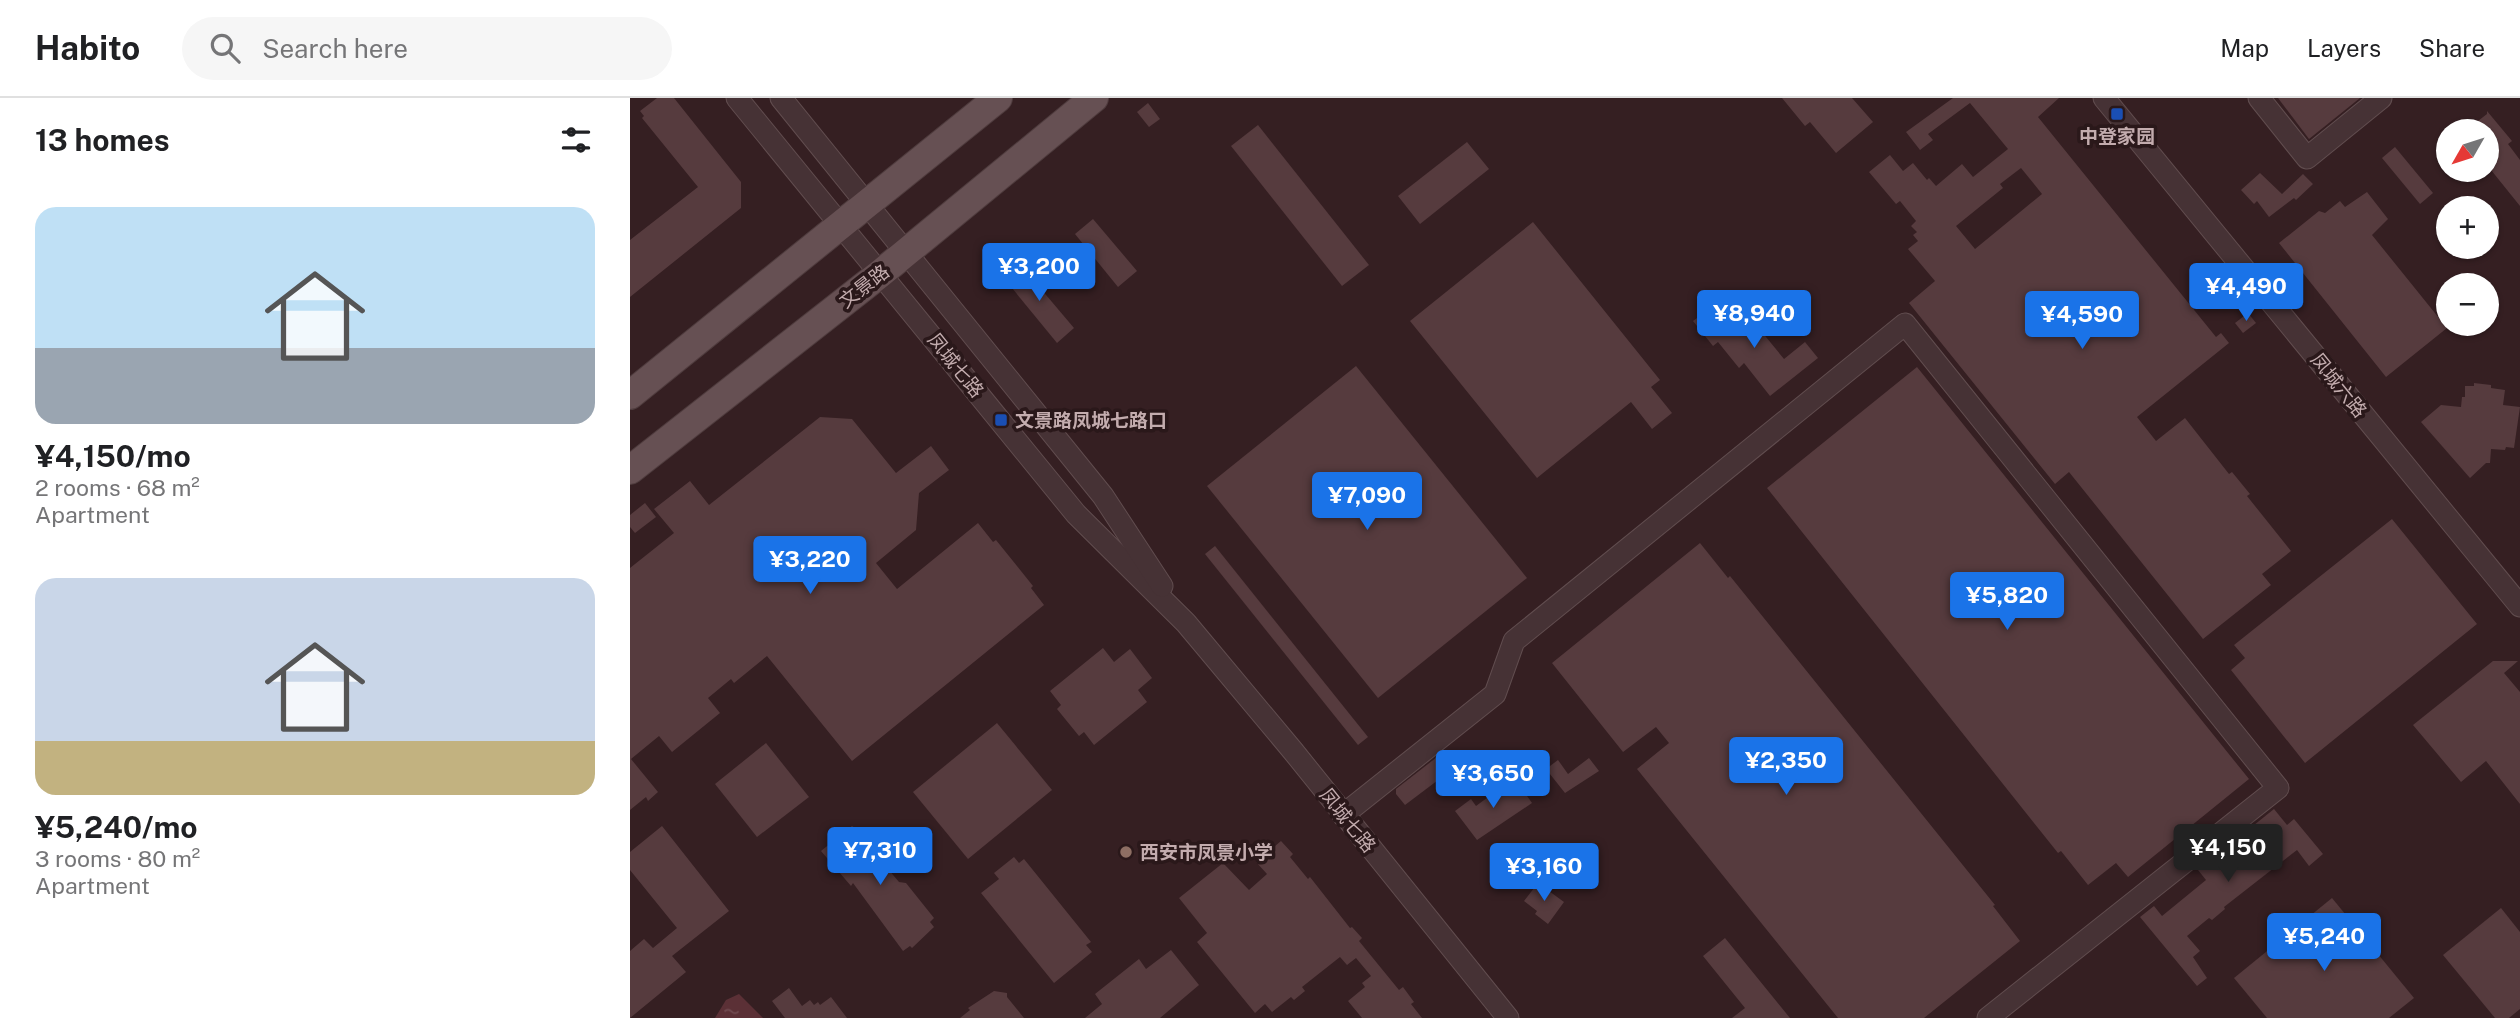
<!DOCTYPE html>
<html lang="en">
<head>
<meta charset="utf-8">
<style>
  body { margin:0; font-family:"Public Sans","Noto Sans SC",sans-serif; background:#f6f6f6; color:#202124; height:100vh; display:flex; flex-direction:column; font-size:26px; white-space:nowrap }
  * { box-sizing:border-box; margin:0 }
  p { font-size:23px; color:#757577 }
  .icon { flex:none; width:38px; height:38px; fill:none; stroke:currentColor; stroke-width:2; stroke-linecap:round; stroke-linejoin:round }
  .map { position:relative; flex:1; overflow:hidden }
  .panel { display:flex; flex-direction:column; background:#fff; width:630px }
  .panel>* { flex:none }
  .needle { width:46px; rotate:231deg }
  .buttons { position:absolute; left:1806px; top:21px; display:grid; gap:14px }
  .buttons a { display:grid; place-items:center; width:63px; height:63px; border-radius:50%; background:#fff; box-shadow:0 2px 5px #0004; font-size:35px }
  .price { position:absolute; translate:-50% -60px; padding:0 16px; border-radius:7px; background:#1a73e8; color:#fff; font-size:23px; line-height:46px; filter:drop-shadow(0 2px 4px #0008) }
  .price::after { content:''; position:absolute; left:50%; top:42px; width:21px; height:16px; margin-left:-10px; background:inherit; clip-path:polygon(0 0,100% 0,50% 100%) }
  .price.on { background:#222; color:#fff }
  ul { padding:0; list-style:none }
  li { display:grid; align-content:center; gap:14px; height:371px; padding:0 35px }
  li span { display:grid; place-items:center; height:217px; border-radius:21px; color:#555 }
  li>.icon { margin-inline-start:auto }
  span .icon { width:126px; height:126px; fill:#fffc; stroke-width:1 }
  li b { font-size:30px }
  h2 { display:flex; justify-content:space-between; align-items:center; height:84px; padding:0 35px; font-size:30px }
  header { display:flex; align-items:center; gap:42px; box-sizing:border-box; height:98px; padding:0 35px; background:#fff; border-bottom:2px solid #e0e0e0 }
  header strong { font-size:33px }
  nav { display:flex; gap:38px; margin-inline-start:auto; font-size:24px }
  .search { width:490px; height:63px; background:#f6f6f6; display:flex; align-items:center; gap:18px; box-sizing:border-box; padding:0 24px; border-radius:38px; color:#757577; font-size:26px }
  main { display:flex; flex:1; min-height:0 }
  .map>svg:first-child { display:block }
  .water { fill:url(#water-ripples) }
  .building { fill:#563b3e; fill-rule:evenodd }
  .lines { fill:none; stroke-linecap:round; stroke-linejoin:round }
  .minor-casing { stroke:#614d4f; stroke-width:23 }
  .major-casing { stroke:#4f3c3e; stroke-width:30 }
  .minor { stroke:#463235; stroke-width:21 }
  .major { stroke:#665053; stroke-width:28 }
  .transit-dot { fill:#1a4fb4; stroke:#2a181a; stroke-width:2.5 }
  .education-dot { fill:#8d6e63; stroke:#2a181a; stroke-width:2.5 }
  .labels { text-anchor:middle; stroke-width:7; stroke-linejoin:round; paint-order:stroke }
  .poi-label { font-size:19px; font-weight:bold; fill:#c3acae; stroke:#2a181a; text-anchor:start }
  .street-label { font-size:19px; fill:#c3acae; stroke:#2a181a }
</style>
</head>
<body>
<header>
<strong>Habito</strong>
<div class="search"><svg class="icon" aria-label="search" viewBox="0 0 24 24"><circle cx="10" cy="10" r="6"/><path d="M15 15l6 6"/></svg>Search here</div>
<nav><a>Map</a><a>Layers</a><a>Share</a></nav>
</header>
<main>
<section class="panel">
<h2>13 homes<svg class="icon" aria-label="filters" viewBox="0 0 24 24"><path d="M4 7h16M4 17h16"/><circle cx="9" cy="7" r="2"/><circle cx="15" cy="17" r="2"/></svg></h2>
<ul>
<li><span style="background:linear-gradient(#bfe0f5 65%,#9aa5b1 0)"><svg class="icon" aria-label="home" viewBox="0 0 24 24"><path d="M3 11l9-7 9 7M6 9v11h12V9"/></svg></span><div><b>¥4,150/mo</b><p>2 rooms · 68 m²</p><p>Apartment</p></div></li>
<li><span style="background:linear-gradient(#c9d6e8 75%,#c2b280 0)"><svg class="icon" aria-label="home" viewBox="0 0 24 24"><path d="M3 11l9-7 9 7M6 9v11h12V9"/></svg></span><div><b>¥5,240/mo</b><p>3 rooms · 80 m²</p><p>Apartment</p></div></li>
</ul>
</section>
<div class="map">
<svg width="1890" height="920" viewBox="0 0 1890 920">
  <defs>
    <pattern id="water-ripples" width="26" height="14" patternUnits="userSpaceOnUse" patternTransform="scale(1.75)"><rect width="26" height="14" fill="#5b3036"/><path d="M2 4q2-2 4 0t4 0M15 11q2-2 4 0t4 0" fill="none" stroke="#714b51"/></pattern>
  </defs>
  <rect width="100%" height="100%" fill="#351f22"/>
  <!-- water -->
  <polygon class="water" points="109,896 133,920 85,920 96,902"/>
  <!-- building -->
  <g class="building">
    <polygon points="27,0 44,0 111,84 111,110 0,199 0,142 68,89 12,20 14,18 10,13"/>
    <polygon points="1152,0 1222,0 1243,24 1206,55 1180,24 1175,28"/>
    <path d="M1323,0H1429L1408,19L1586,239L1591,235L1599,245L1507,319L1526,343L1555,320L1599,376L1602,374L1620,396L1617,398L1661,453L1632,476L1641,487L1573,541L1439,374L1425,386L1279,205L1305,183L1278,151L1288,143L1283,137L1287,134L1281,128L1286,123L1270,103L1266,106L1239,74L1260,57L1273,73L1283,65L1297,82L1299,80L1306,88L1332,66L1343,79L1378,51L1340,5L1298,36L1303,42L1290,52L1276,34ZM1391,70L1412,96L1345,151L1326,128L1373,90L1370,86Z"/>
    <polygon points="1648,0 1730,0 1679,41"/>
    <polygon points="518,5 530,21 519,29 507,14"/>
    <polygon points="1857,13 1882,43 1878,46 1890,62 1890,108 1857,67 1857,33 1835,33 1857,16"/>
    <polygon points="628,27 739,167 712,188 601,48"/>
    <polygon points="837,44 859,71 790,126 768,98"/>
    <polygon points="1765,49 1803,95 1790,106 1752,60"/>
    <polygon points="1630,75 1652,96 1673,76 1683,86 1666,102 1664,100 1639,119 1627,103 1624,106 1611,92"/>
    <polygon points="1737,94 1758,121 1742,137 1817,230 1756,279 1649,145 1689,113 1695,115 1710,103 1715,109"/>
    <polygon points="463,121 507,173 488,189 445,136"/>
    <polygon points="903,124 1030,282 1021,289 1042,315 1022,331 1001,304 907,380 780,223"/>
    <polygon points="389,165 444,230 427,245 373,179"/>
    <polygon points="1089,204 1115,238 1127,228 1154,261 1175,244 1188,260 1140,298 1114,265 1109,270 1088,244 1083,248 1063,223"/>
    <polygon points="1618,215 1626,225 1613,235 1605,225"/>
    <polygon points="726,268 897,480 748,600 577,388"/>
    <polygon points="1287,269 1619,681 1498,779 1486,765 1458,787 1431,753 1428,755 1137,390"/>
    <polygon points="1844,285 1861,287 1861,290 1875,292 1873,307 1890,309 1884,350 1876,349 1875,352 1861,351 1860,365 1856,365 1840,380 1791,324 1811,307 1831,309 1832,299 1835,299 1835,288 1844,288"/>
    <polygon points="190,319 222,321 266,375 301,348 319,372 289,395 286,432 246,465 267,491 348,425 363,444 366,442 403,488 401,490 414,507 222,663 137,558 104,585 101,581 78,600 90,615 42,654 29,638 1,661 28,694 18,703 16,699 0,712 0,470 44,435 24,411 60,383 79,407"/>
    <polygon points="15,405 26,419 5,435 0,429 0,417"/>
    <polygon points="1762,421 1847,526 1675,665 1601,572 1615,560 1604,547"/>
    <polygon points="1070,445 1098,480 1100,478 1365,807 1363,808 1390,843 1294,920 1208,920 1007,671 1039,645 1026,629 993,654 922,565"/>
    <polygon points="585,448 738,639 728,647 575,456"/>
    <polygon points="473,550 484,564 500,551 522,580 508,592 517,604 464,647 454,634 449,638 427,611 431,607 420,593"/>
    <polygon points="1863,563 1888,563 1874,575 1890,594 1890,706 1856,663 1831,684 1783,627"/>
    <polygon points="367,625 422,692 338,761 283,694"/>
    <polygon points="136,645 179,699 127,739 85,686"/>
    <polygon points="816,652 828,667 775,707 766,696 766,691"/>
    <polygon points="959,660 969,673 935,695 916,671 928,662 938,676"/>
    <polygon points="881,682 889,693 892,691 902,705 847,742 825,713 841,701 846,708"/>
    <polygon points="1644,711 1657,727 1664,721 1693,756 1679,768 1667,752 1594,809 1595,811 1582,822 1579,820 1557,838 1570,853 1563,859 1577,880 1567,888 1510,819 1524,808 1532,818 1576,782 1568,772"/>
    <polygon points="32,728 99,813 42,858 56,874 0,920 0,853 14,841 23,850 47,830 0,772 0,754"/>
    <polygon points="222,728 225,730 235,731 236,737 254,759 260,763 258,771 269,784 276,785 304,820 300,824 304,829 282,850 280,848 273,853 223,785 221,788 191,753"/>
    <polygon points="651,743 663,756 660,759 678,781 680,779 720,830 722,829 732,840 729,843 769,892 773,889 784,904 781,906 792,920 732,920 718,903 735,889 732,885 741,878 726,860 717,867 710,859 672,889 675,893 664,902 661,899 642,914 635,906 625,915 567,844 577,835 549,800 593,765 619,792 637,776 626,764"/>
    <polygon points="936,747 939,751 944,747 954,759 946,766 949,770 937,779 922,758"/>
    <polygon points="384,759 389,765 394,761 461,844 456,847 462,854 424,885 351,795 369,781 364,775"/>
    <polygon points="908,785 934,804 918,826 905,816 907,813 894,803"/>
    <polygon points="1702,800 1784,900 1759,920 1637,920 1604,880"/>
    <polygon points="1871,810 1890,834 1890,911 1879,920 1865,920 1813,857"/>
    <polygon points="1095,840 1160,920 1102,920 1115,910 1073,858"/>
    <polygon points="541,852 569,887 530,920 455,920 472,906 465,896 509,861 516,871"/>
    <polygon points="159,890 172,908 180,902 184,907 188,904 190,907 201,899 217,920 155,920 142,903"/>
    <polygon points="364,893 377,895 377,899 394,920 330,920 340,912 338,910"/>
  </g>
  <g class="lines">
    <!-- minor casing -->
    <g class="minor-casing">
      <g id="minor">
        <polyline points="107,0 446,416 556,525 663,653 878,920"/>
        <polyline points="151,0 473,398 532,488"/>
        <polyline points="1474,0 1890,508"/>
        <polyline points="1629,0 1677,60 1751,0"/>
        <polyline points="713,717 865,596 884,543 1275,226 1648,690 1358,920"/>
      </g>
    </g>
    <!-- major casing -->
    <g class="major-casing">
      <g id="major">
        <polyline points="0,297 368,0"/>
        <polyline points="0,372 251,175 464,0"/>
      </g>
    </g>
    <!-- minor -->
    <use href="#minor" class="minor"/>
    <!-- major -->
    <use href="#major" class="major"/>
  </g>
  <!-- markers -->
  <g class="transit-dot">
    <rect x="1480" y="9" width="14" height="14" rx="3.5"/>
    <rect x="364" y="315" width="14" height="14" rx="3.5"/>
  </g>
  <circle class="education-dot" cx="496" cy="754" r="7"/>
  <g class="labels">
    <!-- poi labels -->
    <g class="poi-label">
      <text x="1487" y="45" text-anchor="middle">中登家园</text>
      <text x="385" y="329">文景路凤城七路口</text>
      <text x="510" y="761">西安市凤景小学</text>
    </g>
    <!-- street labels -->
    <g class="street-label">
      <text transform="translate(234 188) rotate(-38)" y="7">文景路</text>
      <text transform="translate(326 267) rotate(51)" y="7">凤城七路</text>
      <text transform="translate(1709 287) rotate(51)" y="7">凤城六路</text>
      <text transform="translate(718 722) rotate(51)" y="7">凤城七路</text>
    </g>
  </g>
</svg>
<div class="buttons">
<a><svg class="needle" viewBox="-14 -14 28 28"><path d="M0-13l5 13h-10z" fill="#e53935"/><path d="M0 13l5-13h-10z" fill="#757577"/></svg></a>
<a>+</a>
<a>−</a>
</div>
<b class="price" style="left:409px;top:205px">¥3,200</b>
<b class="price" style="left:1616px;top:225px">¥4,490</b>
<b class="price" style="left:1124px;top:252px">¥8,940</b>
<b class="price" style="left:1452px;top:253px">¥4,590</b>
<b class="price" style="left:737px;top:434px">¥7,090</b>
<b class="price" style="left:180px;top:498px">¥3,220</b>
<b class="price" style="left:1377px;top:534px">¥5,820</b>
<b class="price" style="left:1156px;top:699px">¥2,350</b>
<b class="price" style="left:863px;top:712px">¥3,650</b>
<b class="price on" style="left:1598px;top:786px">¥4,150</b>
<b class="price" style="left:250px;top:789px">¥7,310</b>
<b class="price" style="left:914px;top:805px">¥3,160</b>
<b class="price" style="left:1694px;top:875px">¥5,240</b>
</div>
</main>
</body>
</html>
